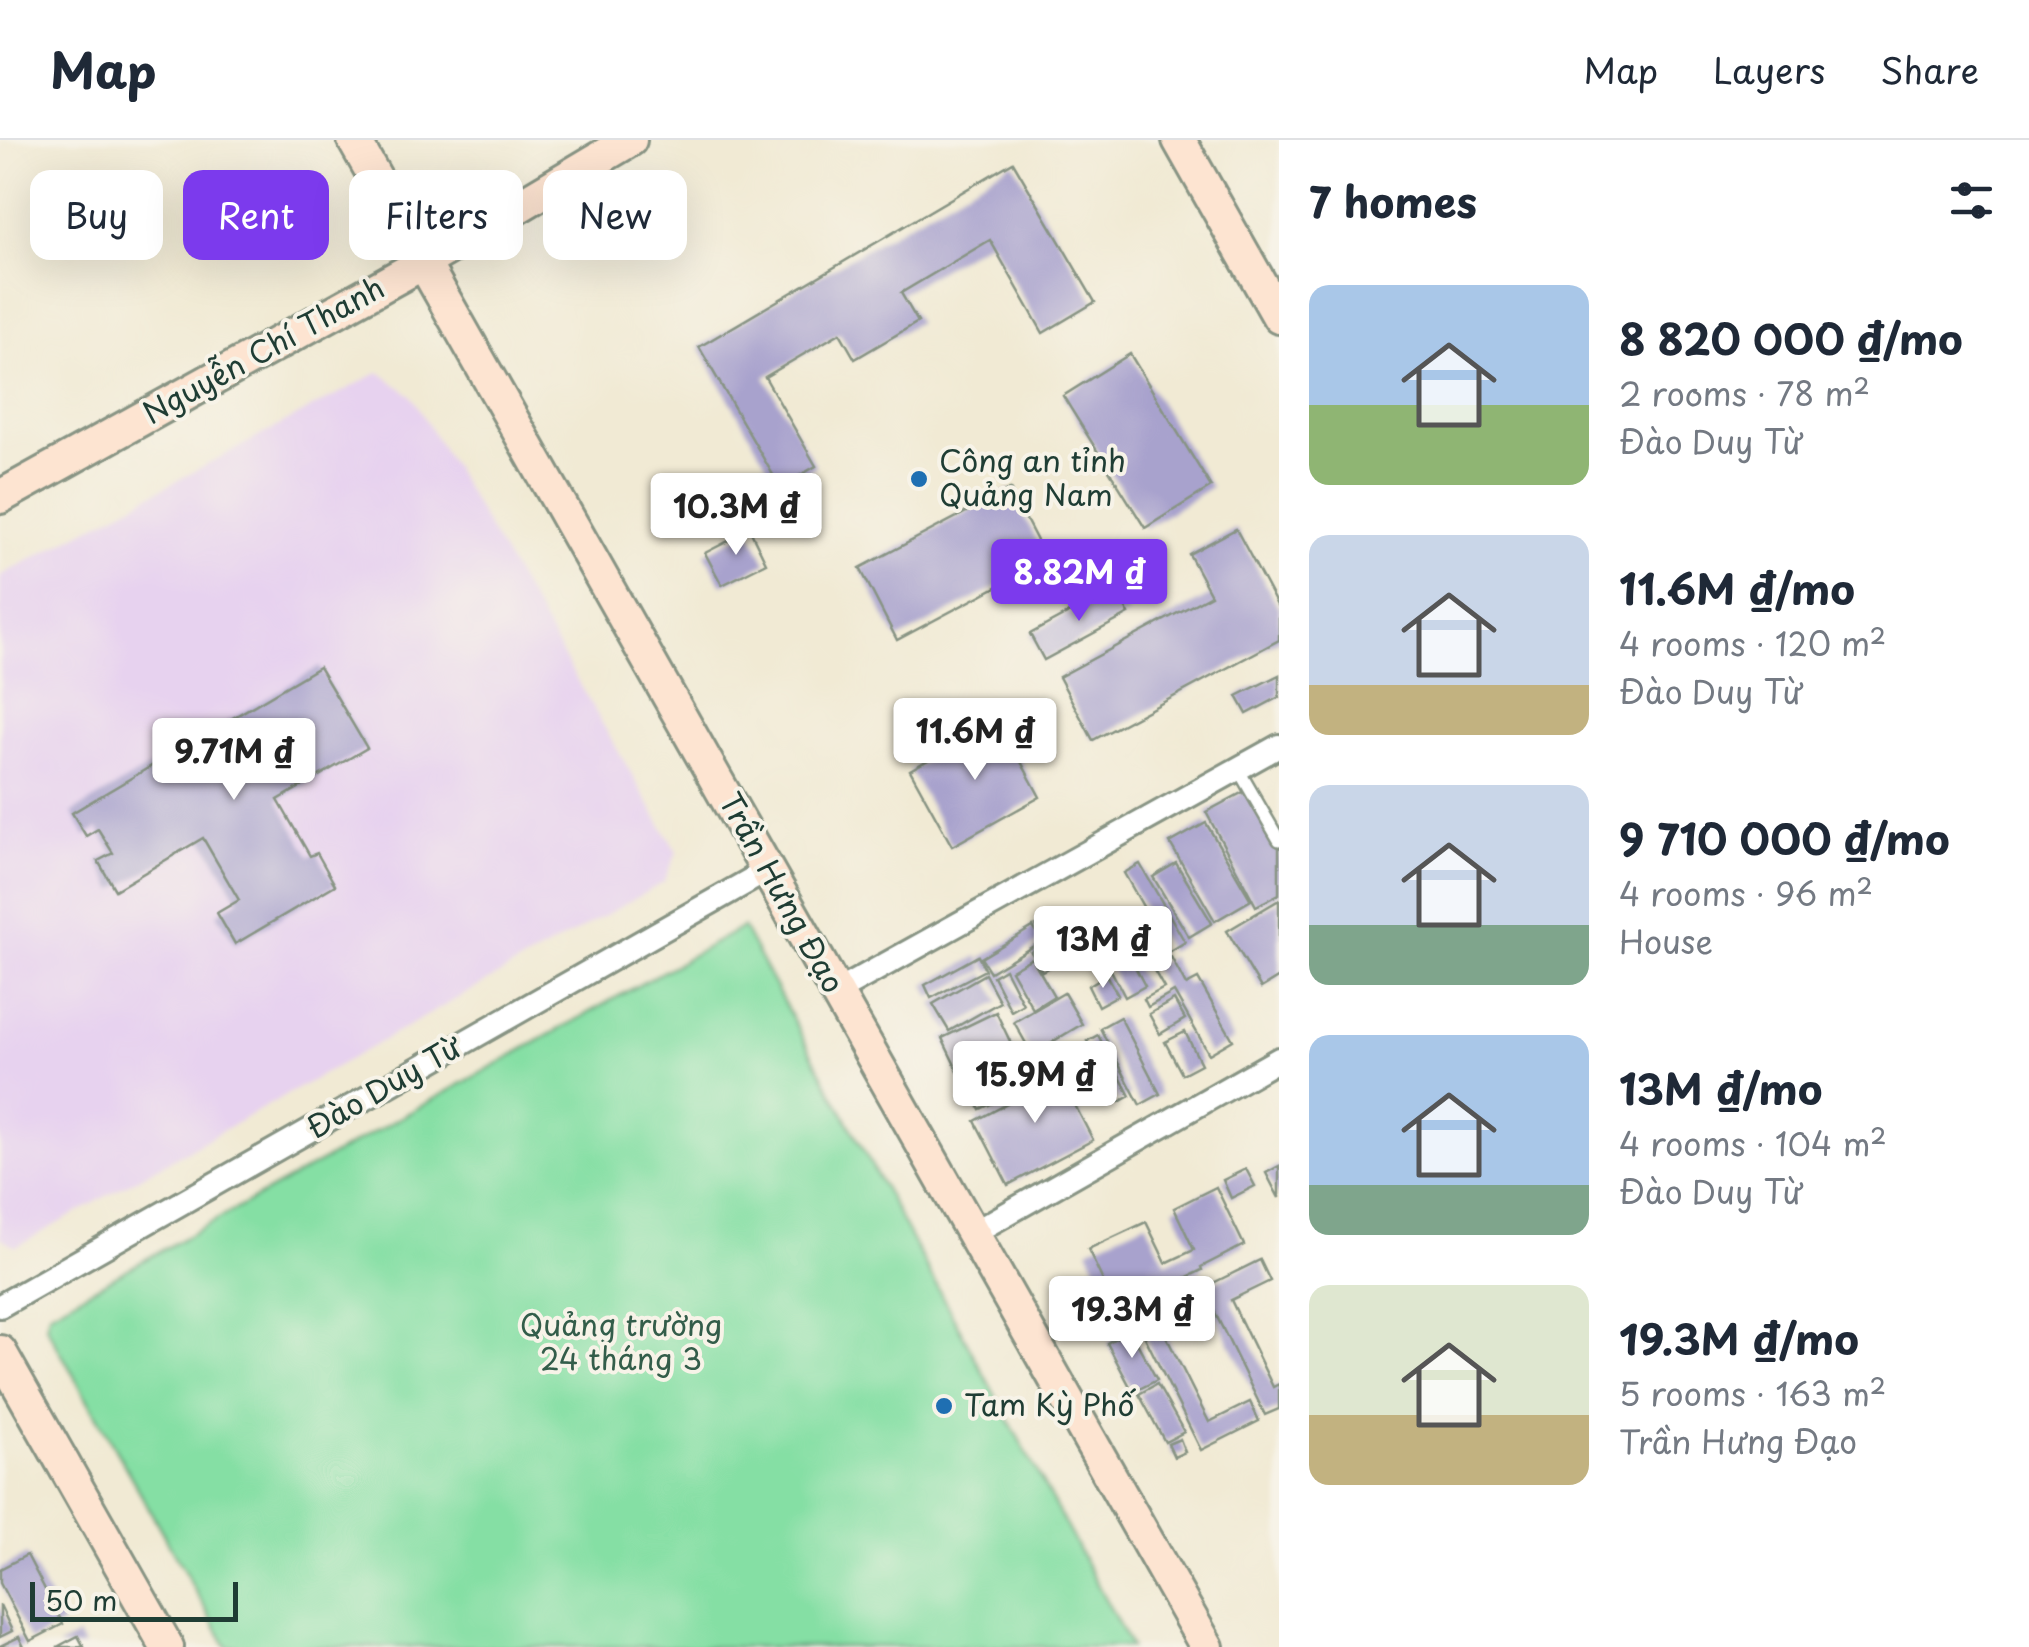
<!DOCTYPE html>
<html lang="en">
<head>
<meta charset="utf-8">
<style>
  body { margin:0; font-family:"Playpen Sans",sans-serif; background:#f6f6f7; color:#1f2937; height:100vh; display:flex; flex-direction:column; font-size:38px; white-space:nowrap }
  * { box-sizing:border-box; margin:0 }
  p { font-size:32px; color:#747a83 }
  .icon { flex:none; width:55px; height:55px; fill:none; stroke:currentColor; stroke-width:2; stroke-linecap:round; stroke-linejoin:round }
  .map { position:relative; flex:1; overflow:hidden }
  .details { display:flex; flex-direction:column; background:#fff; width:750px }
  .details>* { flex:none }
  .banner { position:absolute; left:30px; top:30px; width:950px; height:90px; display:flex; gap:20px }
  .scale { position:absolute; left:30px; bottom:25px; width:208px; box-sizing:border-box; padding-left:10px; border:5px solid #1f3d34; border-top:0; font-size:28px; line-height:35px; white-space:nowrap; color:#1f3d34; -webkit-text-stroke:8px #f7f3e8; paint-order:stroke }
  .price { position:absolute; translate:-50% -85px; padding:0 22px; border-radius:10px; background:#fff; color:#222; font-size:32px; line-height:65px; filter:drop-shadow(0 2px 5px #0008) }
  .price::after { content:''; position:absolute; left:50%; top:60px; width:30px; height:22px; margin-left:-15px; background:inherit; clip-path:polygon(0 0,100% 0,50% 100%) }
  .price.on { background:#7c3aed; color:#fff }
  ul { padding:0; list-style:none }
  li { display:flex; align-items:center; gap:30px; height:250px; padding:0 30px }
  li span { display:grid; place-items:center; flex:none; width:280px; height:200px; border-radius:20px; color:#555 }
  li>.icon { margin-inline-start:auto }
  span .icon { width:120px; height:120px; fill:#fffc; stroke-width:1 }
  li b { font-size:42px }
  h2 { display:flex; justify-content:space-between; align-items:center; height:120px; padding:0 30px; font-size:42px }
  .tag { padding:0 35px; border-radius:20px; background:#fff; box-shadow:0 10px 40px #0002; font-size:35px; line-height:90px }
  .tag.on { background:#7c3aed; color:#fff }
  header { display:flex; align-items:center; gap:60px; box-sizing:border-box; height:140px; padding:0 50px; background:#fff; border-bottom:2px solid #e0e1e3 }
  header strong { font-size:48px }
  nav { display:flex; gap:55px; margin-inline-start:auto; font-size:35px }
  main { display:flex; flex:1; min-height:0 }
  .map>svg:first-child { display:block }
  .built { fill:#e7d2ef }
  .green { fill:#85dfa4; stroke:#528e6c; stroke-width:2.5 }
  .building { fill:#a8a2cd }
  .lines { fill:none; stroke-linecap:round; stroke-linejoin:round }
  .lane-casing { stroke:#889484; stroke-width:16 }
  .street-casing { stroke:#889484; stroke-width:28 }
  .secondary-casing { stroke:#889484; stroke-width:38 }
  .lane { stroke:#fff; stroke-width:11 }
  .street { stroke:#fff; stroke-width:22 }
  .secondary { stroke:#fde4d1; stroke-width:32 }
  .poi-dot { fill:#1f6fb2; stroke:#f7f3e8; stroke-width:4 }
  .labels { text-anchor:middle; stroke-width:8; stroke-linejoin:round; paint-order:stroke }
  .street-label { font-size:30px; fill:#1f3d34; stroke:#f7f3e8 }
  .poi-label { font-size:30px; fill:#1f3d34; stroke:#f7f3e8; text-anchor:start }
  .park-label { font-size:30px; fill:#335d4a; stroke:#f7f3e8 }
</style>
</head>
<body>
<header>
<strong>Map</strong>
<nav><a>Map</a><a>Layers</a><a>Share</a></nav>
</header>
<main>
<div class="map">
<svg width="1279" height="1507" viewBox="0 0 1279 1507">
  <rect width="100%" height="100%" fill="#f7f3e8"/>
  <filter id="ink" filterUnits="userSpaceOnUse"><feTurbulence type="fractalNoise" baseFrequency=".01" numOctaves="2"/><feDisplacementMap in="SourceGraphic" scale="20" xChannelSelector="R" yChannelSelector="G"/><feConvolveMatrix kernelMatrix="1 2 1 2 8 2 1 2 1" color-interpolation-filters="sRGB"/></filter>
  <filter id="wash" filterUnits="userSpaceOnUse"><feTurbulence type="fractalNoise" baseFrequency=".0048" numOctaves="4" result="noise"/><feDisplacementMap in="SourceGraphic" scale="40" xChannelSelector="R" yChannelSelector="G"/><feGaussianBlur stdDeviation="2.25" result="paint"/><feColorMatrix in="noise" values="0 0 0 0 0 0 0 0 0 0 0 0 0 0 0 0 0 1.4 0 .05"/><feComposite in="paint" operator="in"/></filter>
  <g filter="url(#wash)">
    <rect width="100%" height="100%" fill="#f1ead4"/>
    <!-- built -->
    <polygon class="built" points="379,232 411,255 677,712 664,742 16,1107 0,1097 0,436"/>
    <!-- green -->
    <polygon class="green" points="743,787 1131,1507 227,1507 46,1186 49,1173"/>
    <g id="blocks">
      <!-- building -->
      <g class="building">
        <polygon points="1013,22 1095,162 1043,193 990,100 901,153 918,182 855,219 840,193 765,237 816,326 780,347 699,207"/>
        <polygon points="1130,214 1211,347 1145,388 1063,256"/>
        <polygon points="1010,349 1047,420 897,500 860,428"/>
        <polygon points="1236,389 1279,469 1279,500 1093,600 1059,537 1211,455 1189,414"/>
        <polygon points="750,390 766,423 722,445 705,413"/>
        <polygon points="1115,448 1129,474 1044,520 1030,494"/>
        <polygon points="319,527 367,608 278,660 310,716 317,713 335,745 235,804 217,773 239,760 203,698 115,750 98,721 113,713 98,689 86,696 72,673"/>
        <polygon points="1279,535 1279,557 1247,574 1237,556"/>
        <polygon points="999,581 1040,657 952,706 910,630"/>
        <polygon points="1249,649 1279,706 1279,754 1256,766 1206,672"/>
        <polygon points="1206,683 1251,760 1215,781 1170,703"/>
        <polygon points="1176,723 1212,783 1189,797 1153,737"/>
        <polygon points="1140,724 1185,802 1169,812 1124,733"/>
        <polygon points="1279,760 1279,837 1261,848 1227,791"/>
        <polygon points="1109,777 1145,846 1125,857 1089,788"/>
        <polygon points="1045,782 1053,796 1044,801 1036,786"/>
        <polygon points="1033,787 1042,801 990,832 981,818"/>
        <polygon points="1042,805 1053,825 1042,831 1031,812"/>
        <polygon points="978,816 985,830 931,858 925,845"/>
        <polygon points="1171,817 1186,845 1198,839 1233,900 1209,914 1174,852 1148,867 1144,859 1164,848 1152,827"/>
        <polygon points="1032,818 1054,856 1033,869 1011,830"/>
        <polygon points="1005,829 1023,864 1011,871 993,836"/>
        <polygon points="985,834 1000,862 949,891 933,864"/>
        <polygon points="1106,835 1118,855 1098,866 1088,846"/>
        <polygon points="1064,853 1082,884 1032,914 1014,882"/>
        <polygon points="1174,860 1185,879 1160,894 1149,874"/>
        <polygon points="996,872 1017,916 963,942 942,898"/>
        <polygon points="1120,877 1160,954 1140,965 1100,888"/>
        <polygon points="1185,892 1201,924 1182,934 1165,902"/>
        <polygon points="1098,895 1130,956 1119,962 1087,901"/>
        <polygon points="1049,915 1093,1000 1008,1045 975,981 1036,949 1025,927"/>
        <polygon points="1014,923 1026,948 980,969 968,945"/>
        <polygon points="1279,1026 1279,1058 1266,1033"/>
        <polygon points="1246,1029 1255,1046 1231,1058 1223,1040"/>
        <polygon points="1216,1047 1244,1105 1201,1127 1202,1130 1117,1171 1088,1109 1146,1082 1166,1123 1194,1110 1174,1068"/>
        <polygon points="1260,1120 1270,1141 1231,1160 1273,1247 1279,1244 1279,1269 1265,1275 1203,1148"/>
        <polygon points="1195,1155 1205,1176 1166,1196 1209,1282 1250,1262 1259,1281 1201,1310 1138,1183"/>
        <polygon points="1130,1190 1157,1240 1133,1252 1107,1203"/>
        <polygon points="1157,1244 1184,1292 1165,1302 1139,1254"/>
        <polygon points="1180,1299 1185,1312 1174,1317 1168,1304"/>
        <polygon points="27,1415 63,1484 30,1501 0,1443 0,1429"/>
        <polygon points="0,1465 12,1491 0,1497"/>
        <polygon points="78,1496 84,1507 57,1507"/>
        <polygon points="19,1497 24,1507 0,1507 0,1506"/>
      </g>
    </g>
  </g>
  <g filter="url(#ink)">
    <use href="#blocks" fill-opacity="0" stroke="#889484" stroke-width="2.5"/>
    <g class="lines">
      <!-- lane casing -->
      <g class="lane-casing">
        <polyline id="lane" points="1238,629 1279,700"/>
      </g>
      <!-- street casing -->
      <g class="street-casing">
        <g id="street">
          <polyline points="836,852 1279,606"/>
          <polyline points="973,1093 1279,919"/>
          <polyline points="0,1166 768,730"/>
        </g>
      </g>
      <!-- secondary casing -->
      <g class="secondary-casing">
        <g id="secondary">
          <polyline points="354,0 1207,1507"/>
          <polyline points="1179,0 1279,177"/>
          <polyline points="0,357 423,123 630,0"/>
          <polyline points="0,1212 167,1507"/>
        </g>
      </g>
      <!-- lane -->
      <use href="#lane" class="lane"/>
      <!-- street -->
      <use href="#street" class="street"/>
      <!-- secondary -->
      <use href="#secondary" class="secondary"/>
    </g>
  </g>
  <!-- markers -->
  <g class="poi-dot">
    <circle cx="919" cy="339" r="10"/>
    <circle cx="944" cy="1266" r="10"/>
  </g>
  <g class="labels">
    <!-- street labels -->
    <g class="street-label">
      <text transform="translate(264 211) rotate(-29)" y="10">Nguyễn Chí Thanh</text>
      <text transform="translate(781 753) rotate(61)" y="10">Trần Hưng Đạo</text>
      <text transform="translate(384 948) rotate(-30)" y="10">Đào Duy Từ</text>
    </g>
    <!-- poi labels -->
    <g class="poi-label">
      <text x="939" y="332">Công an tỉnh<tspan x="939" dy="34">Quảng Nam</tspan></text>
      <text x="964" y="1276">Tam Kỳ Phố</text>
    </g>
    <!-- park labels -->
    <g class="park-label">
      <text x="621" y="1196">Quảng trường<tspan x="621" dy="34">24 tháng 3</tspan></text>
    </g>
  </g>
</svg>
<div class="scale">50 m</div>
<b class="price" style="left:736px;top:418px">10.3M ₫</b>
<b class="price on" style="left:1079px;top:484px">8.82M ₫</b>
<b class="price" style="left:975px;top:643px">11.6M ₫</b>
<b class="price" style="left:234px;top:663px">9.71M ₫</b>
<b class="price" style="left:1103px;top:851px">13M ₫</b>
<b class="price" style="left:1035px;top:986px">15.9M ₫</b>
<b class="price" style="left:1132px;top:1221px">19.3M ₫</b>
<div class="banner">
<a class="tag">Buy</a>
<a class="tag on">Rent</a>
<a class="tag">Filters</a>
<a class="tag">New</a>
</div>
</div>
<section class="details">
<h2>7 homes<svg class="icon" aria-label="filters" viewBox="0 0 24 24"><path d="M4 7h16M4 17h16"/><circle cx="9" cy="7" r="2"/><circle cx="15" cy="17" r="2"/></svg></h2>
<ul>
<li><span style="background:linear-gradient(#a9c7e8 60%,#8fb573 0)"><svg class="icon" aria-label="home" viewBox="0 0 24 24"><path d="M3 11l9-7 9 7M6 9v11h12V9"/></svg></span><div><b>8 820 000 ₫/mo</b><p>2 rooms · 78 m²</p><p>Đào Duy Từ</p></div></li>
<li><span style="background:linear-gradient(#c9d6e8 75%,#c2b280 0)"><svg class="icon" aria-label="home" viewBox="0 0 24 24"><path d="M3 11l9-7 9 7M6 9v11h12V9"/></svg></span><div><b>11.6M ₫/mo</b><p>4 rooms · 120 m²</p><p>Đào Duy Từ</p></div></li>
<li><span style="background:linear-gradient(#c9d6e8 70%,#7fa58c 0)"><svg class="icon" aria-label="home" viewBox="0 0 24 24"><path d="M3 11l9-7 9 7M6 9v11h12V9"/></svg></span><div><b>9 710 000 ₫/mo</b><p>4 rooms · 96 m²</p><p>House</p></div></li>
<li><span style="background:linear-gradient(#a9c7e8 75%,#7fa58c 0)"><svg class="icon" aria-label="home" viewBox="0 0 24 24"><path d="M3 11l9-7 9 7M6 9v11h12V9"/></svg></span><div><b>13M ₫/mo</b><p>4 rooms · 104 m²</p><p>Đào Duy Từ</p></div></li>
<li><span style="background:linear-gradient(#dfe7d0 65%,#c2b280 0)"><svg class="icon" aria-label="home" viewBox="0 0 24 24"><path d="M3 11l9-7 9 7M6 9v11h12V9"/></svg></span><div><b>19.3M ₫/mo</b><p>5 rooms · 163 m²</p><p>Trần Hưng Đạo</p></div></li>
</ul>
</section>
</main>
</body>
</html>
